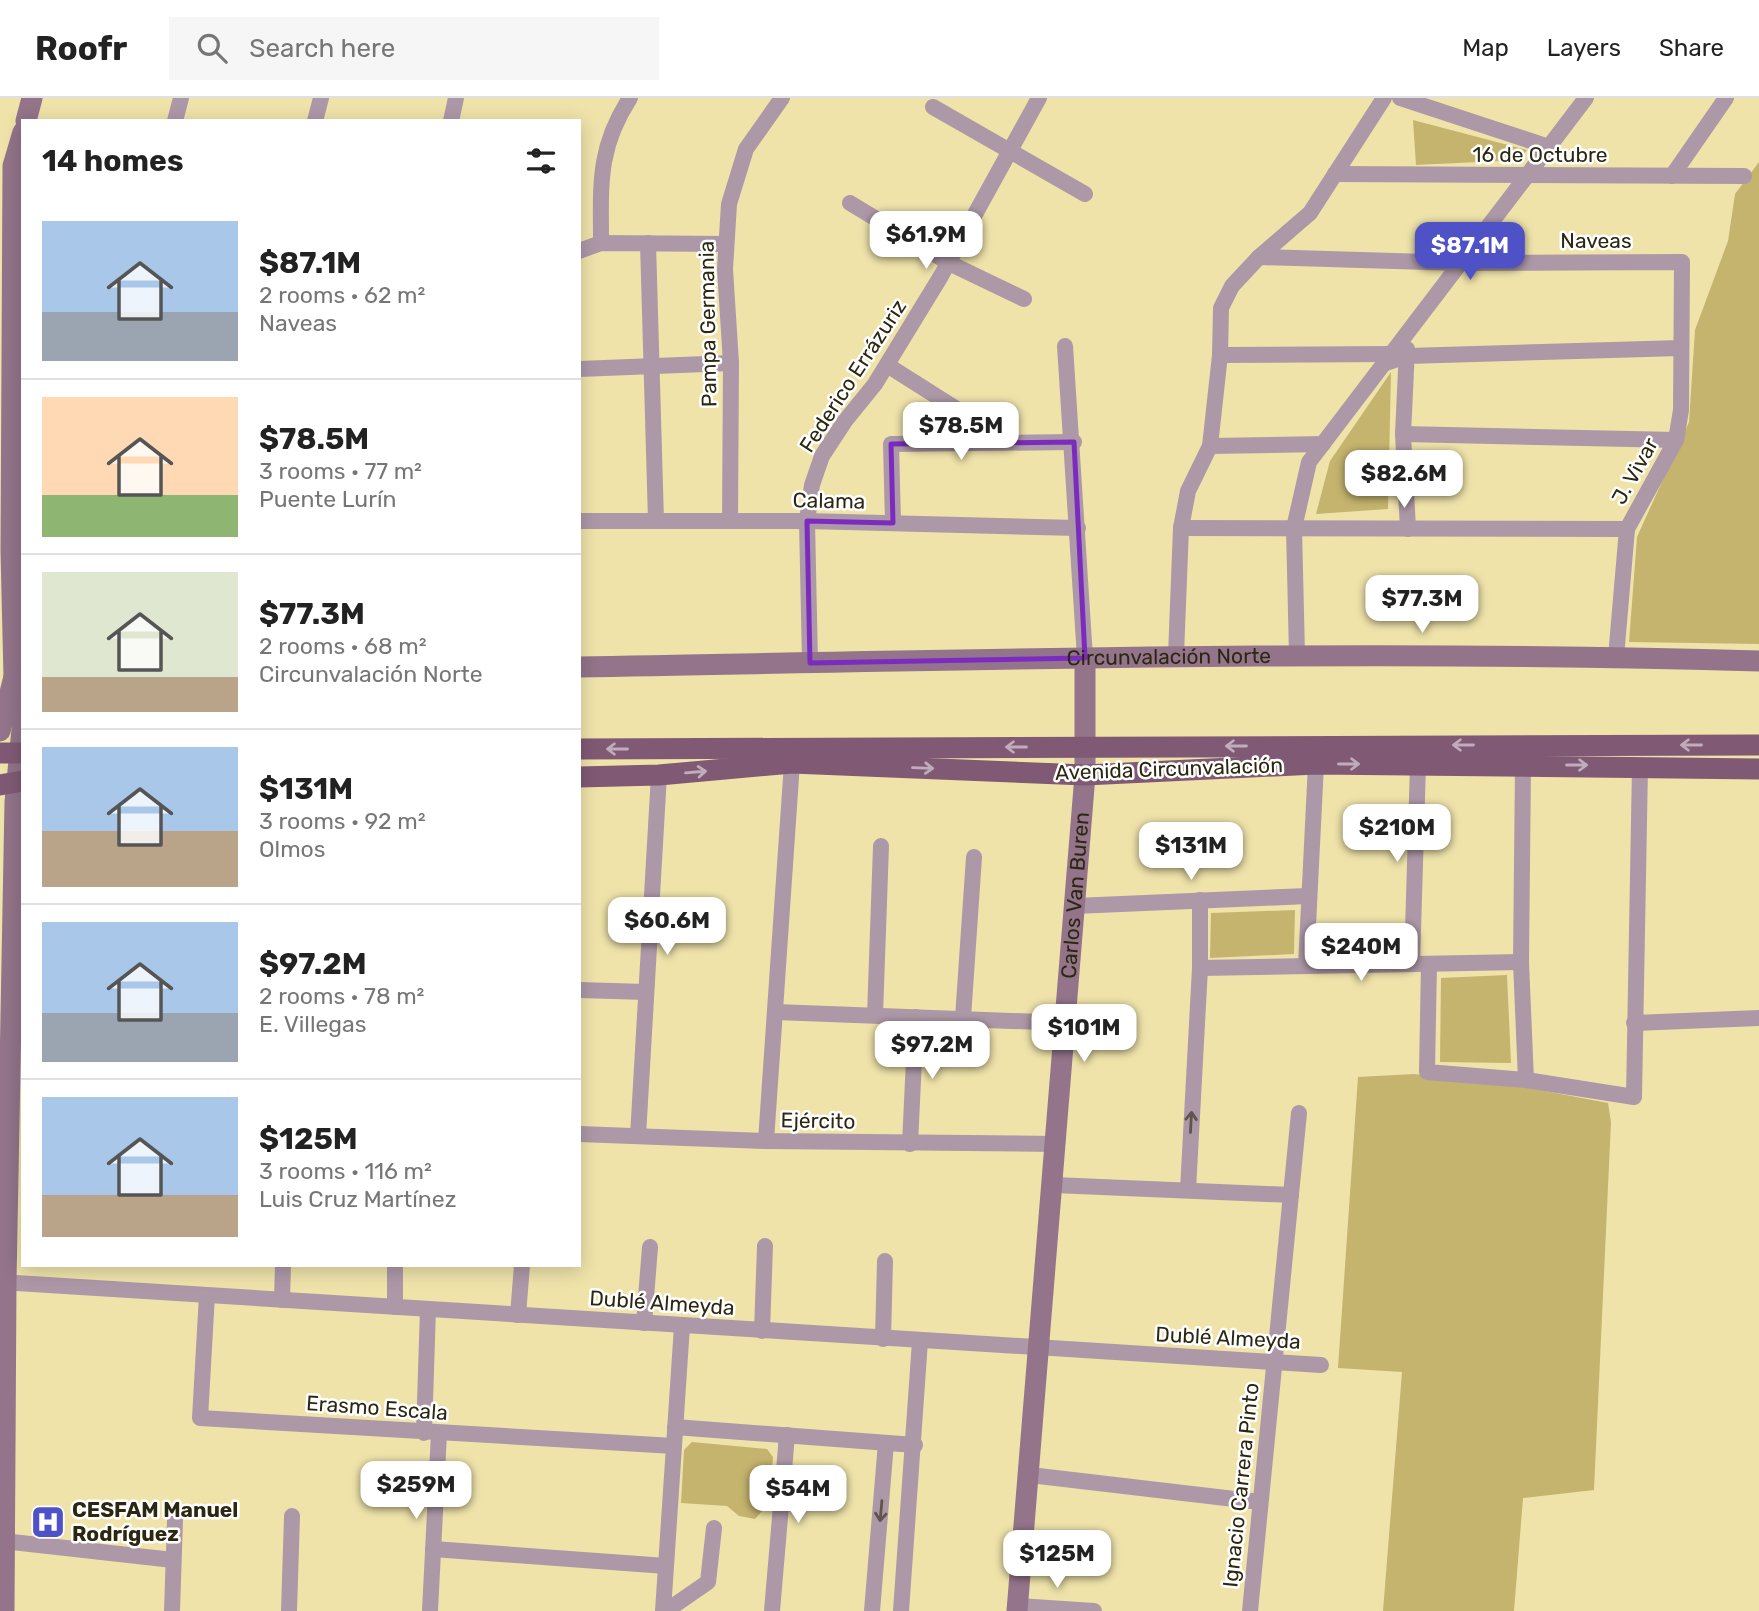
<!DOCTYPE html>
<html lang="en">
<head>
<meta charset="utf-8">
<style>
  body { margin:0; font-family:Rubik,sans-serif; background:#f6f6f6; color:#222; height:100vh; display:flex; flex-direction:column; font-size:26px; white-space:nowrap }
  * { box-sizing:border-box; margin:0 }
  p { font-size:23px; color:#767676 }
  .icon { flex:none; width:38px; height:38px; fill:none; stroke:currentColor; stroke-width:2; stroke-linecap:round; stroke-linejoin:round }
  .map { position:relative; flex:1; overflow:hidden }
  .drawer { position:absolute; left:21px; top:21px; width:560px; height:1148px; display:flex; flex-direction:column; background:#fff; border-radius:0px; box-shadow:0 4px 18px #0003 }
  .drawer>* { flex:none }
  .price { position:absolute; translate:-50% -60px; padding:0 16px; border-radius:14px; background:#fff; color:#222; font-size:23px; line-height:46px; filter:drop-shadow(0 2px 4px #0008) }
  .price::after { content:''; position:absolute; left:50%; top:42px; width:21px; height:16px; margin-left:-10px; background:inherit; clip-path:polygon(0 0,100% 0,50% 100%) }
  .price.active { background:#4f51c7; color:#fff }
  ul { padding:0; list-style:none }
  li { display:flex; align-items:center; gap:21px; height:175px; padding:0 21px }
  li+li { border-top:2px solid #e0e0e0 }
  li span { display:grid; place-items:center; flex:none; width:196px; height:140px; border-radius:0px; color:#555 }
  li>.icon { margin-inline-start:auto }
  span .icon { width:84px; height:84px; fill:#fffc; stroke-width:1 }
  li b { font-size:30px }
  h2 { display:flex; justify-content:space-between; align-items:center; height:84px; padding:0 21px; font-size:30px }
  header { display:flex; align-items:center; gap:42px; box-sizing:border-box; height:98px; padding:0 35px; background:#fff; border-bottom:2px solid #e0e0e0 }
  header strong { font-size:33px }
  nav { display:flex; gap:38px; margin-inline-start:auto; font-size:24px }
  .search { width:490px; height:63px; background:#f6f6f6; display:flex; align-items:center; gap:18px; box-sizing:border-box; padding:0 24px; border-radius:0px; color:#767676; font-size:26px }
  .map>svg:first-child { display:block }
  .green { fill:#c4b46e }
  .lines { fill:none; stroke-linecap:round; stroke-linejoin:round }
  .street { stroke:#ad98a7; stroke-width:16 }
  .secondary { stroke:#93748a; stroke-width:21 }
  .primary { stroke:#805a75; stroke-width:21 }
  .oneway { stroke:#c0acba }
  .oneway2 { stroke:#60544d }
  .marked { fill:none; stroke:#7b2cbf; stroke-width:5; stroke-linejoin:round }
  .labels { text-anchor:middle; stroke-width:5; stroke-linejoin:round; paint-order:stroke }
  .street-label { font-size:21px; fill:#2c2711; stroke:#fff }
  .poi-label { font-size:21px; font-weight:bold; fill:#2c2711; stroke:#fff; text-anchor:start }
</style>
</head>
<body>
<header>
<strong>Roofr</strong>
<div class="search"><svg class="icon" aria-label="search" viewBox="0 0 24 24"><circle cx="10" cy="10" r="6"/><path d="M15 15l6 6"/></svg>Search here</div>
<nav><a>Map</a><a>Layers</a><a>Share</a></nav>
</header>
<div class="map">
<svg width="1759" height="1513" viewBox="0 0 1759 1513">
  <rect width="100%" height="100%" fill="#efe3aa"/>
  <!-- green -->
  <g class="green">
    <polygon points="1413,22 1527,52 1520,62 1416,67"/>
    <polygon points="1759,64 1759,546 1629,544 1637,439 1689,324 1695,232 1728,143 1735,96"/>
    <polygon points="1391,274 1388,411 1316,416 1330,363"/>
    <polygon points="1295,812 1294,856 1210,860 1211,815"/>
    <polygon points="1507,877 1511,965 1440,964 1441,880"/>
    <polygon points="1414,976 1519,988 1608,1005 1611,1024 1594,1392 1523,1400 1514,1513 1383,1513 1402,1274 1338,1270 1358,979"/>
    <polygon points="692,1344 767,1351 773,1359 769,1405 755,1421 739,1418 727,1408 681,1405 684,1352"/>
  </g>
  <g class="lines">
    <!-- street -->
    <g class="street">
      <polyline points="1400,0 1549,49"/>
      <polyline points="933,9 1085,96"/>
      <polyline points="175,23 181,0"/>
      <polyline points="315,23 321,0"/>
      <polyline points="451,23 456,0"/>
      <polyline points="1335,76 1744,78"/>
      <polyline points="1672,78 1726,0"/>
      <polyline points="850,105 949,165 1024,201"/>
      <path d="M601,145C601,87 597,51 630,0"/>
      <polyline points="648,145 656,423"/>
      <polyline points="579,153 601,145 726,146"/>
      <polyline points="1259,159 1460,165 1682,164 1681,312 1676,342 1627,431 1616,559"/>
      <polyline points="1065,248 1085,560"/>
      <polyline points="1407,251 1403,336 1408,431"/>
      <polyline points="1220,257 1391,256"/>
      <polyline points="1383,266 1407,258 1681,250"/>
      <polyline points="887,267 955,310"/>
      <polyline points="579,271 731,265"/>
      <polyline points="1403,336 1676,342"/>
      <polyline points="1210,348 1323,346"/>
      <polyline points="579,423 807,423 1078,430"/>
      <polyline points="730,423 731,265 725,171 729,106 746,51 782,0"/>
      <polyline points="893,425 891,346 1074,344"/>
      <polyline points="1181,430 1627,431"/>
      <polyline points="1176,557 1181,430 1188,393 1210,348 1220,257 1221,210 1232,188 1259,159 1310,115 1384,0"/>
      <polyline points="1297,557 1294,430 1309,364 1586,0"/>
      <polyline points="810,565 807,423 812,387 822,358 845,323 875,286 941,178 1039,0"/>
      <polyline points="1523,667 1521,864 1526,982"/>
      <polyline points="1075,808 1308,798"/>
      <polyline points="1412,866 1418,666"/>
      <polyline points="1429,866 1427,974 1526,982 1634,999 1640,668"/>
      <polyline points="1306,868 1316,666"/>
      <polyline points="1200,870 1521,864"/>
      <polyline points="579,892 646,894"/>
      <polyline points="776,914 1066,925"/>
      <polyline points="875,917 881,748"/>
      <polyline points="963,920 974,759"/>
      <polyline points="1634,925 1759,920"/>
      <polyline points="579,1036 766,1043 1057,1046"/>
      <polyline points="638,1038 659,677"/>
      <polyline points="766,1043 792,665"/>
      <polyline points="910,1046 916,919"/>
      <polyline points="1054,1087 1291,1097"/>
      <polyline points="1188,1092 1200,870 1200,802"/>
      <polyline points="0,1184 1321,1267"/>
      <polyline points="207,1197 200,1320 674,1348"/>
      <polyline points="282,1202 283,1167"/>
      <polyline points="395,1209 395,1167"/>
      <polyline points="518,1217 522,1167"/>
      <polyline points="644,1225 650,1149"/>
      <polyline points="762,1233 765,1148"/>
      <polyline points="883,1241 885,1163"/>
      <polyline points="675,1329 915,1347"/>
      <polyline points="424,1335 428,1211"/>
      <polyline points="1030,1377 1260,1404"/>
      <polyline points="3,1443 173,1462"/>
      <polyline points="433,1451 666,1468"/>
      <polyline points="1018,1508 1094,1513"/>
      <polyline points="172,1513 175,1422"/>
      <polyline points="289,1513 292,1418"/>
      <polyline points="430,1513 439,1335"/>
      <polyline points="663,1513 682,1228"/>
      <polyline points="666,1513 708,1484 714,1430"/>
      <polyline points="772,1513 787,1337"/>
      <polyline points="872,1513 886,1345"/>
      <polyline points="901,1513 920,1243"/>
      <polyline points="1250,1513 1299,1015"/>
    </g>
    <!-- secondary -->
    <g class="secondary">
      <polyline points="26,23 32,0"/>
      <polyline points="23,34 13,68 11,453 14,579 23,607"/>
      <path id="s1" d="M579,569C973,562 1366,551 1759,563"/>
      <polyline points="0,633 14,579"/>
      <polyline points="4,1513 6,1184 15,704 23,621"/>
      <path id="s2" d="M1017,1513L1085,677V560"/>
    </g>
    <!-- primary -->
    <g class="primary">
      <polyline points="579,651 1759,647"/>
      <polyline points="0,655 23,655"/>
      <polyline points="579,679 659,677 792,665 1085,677 1316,666 1759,671"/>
      <polyline points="0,687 23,683"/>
    </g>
  </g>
  <!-- one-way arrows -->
  <defs><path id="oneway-shaft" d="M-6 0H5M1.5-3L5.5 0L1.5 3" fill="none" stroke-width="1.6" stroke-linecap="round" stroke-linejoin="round" transform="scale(1.75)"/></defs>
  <g class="oneway">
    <use href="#oneway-shaft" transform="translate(1463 647) rotate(180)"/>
    <use href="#oneway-shaft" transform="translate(1691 647) rotate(180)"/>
    <use href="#oneway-shaft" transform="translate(1236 648) rotate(180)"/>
    <use href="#oneway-shaft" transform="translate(1016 649) rotate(180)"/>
    <use href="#oneway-shaft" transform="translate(617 651) rotate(180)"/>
    <use href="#oneway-shaft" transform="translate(1349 666)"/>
    <use href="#oneway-shaft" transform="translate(1577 667)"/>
    <use href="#oneway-shaft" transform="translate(923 670) rotate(2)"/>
    <use href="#oneway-shaft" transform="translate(696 674) rotate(-5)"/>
  </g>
  <g class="oneway2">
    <use href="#oneway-shaft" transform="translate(1191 1024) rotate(-87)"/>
    <use href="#oneway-shaft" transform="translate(881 1413) rotate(95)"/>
  </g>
  <!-- marked area -->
  <path class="marked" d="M1074,344L1085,560L810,565L807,423L893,425L891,346Z"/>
  <!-- icons -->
  <defs>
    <g id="hospital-square" transform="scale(1.75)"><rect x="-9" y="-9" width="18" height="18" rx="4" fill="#4f51c7" stroke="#fff"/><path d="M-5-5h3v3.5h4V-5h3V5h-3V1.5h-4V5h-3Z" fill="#fff"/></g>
  </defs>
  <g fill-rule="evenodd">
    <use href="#hospital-square" x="48" y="1424"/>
  </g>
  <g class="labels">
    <!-- street labels -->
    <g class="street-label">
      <text x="1540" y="64">16 de Octubre</text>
      <text x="1596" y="150">Naveas</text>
      <text transform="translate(708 226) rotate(-91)" y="7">Pampa Germania</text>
      <text transform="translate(853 278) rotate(-57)" y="7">Federico Errázuriz</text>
      <text transform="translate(1635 373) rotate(-61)" y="7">J. Vivar</text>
      <text transform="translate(829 403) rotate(1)" y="7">Calama</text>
      <text dy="7" stroke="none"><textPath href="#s1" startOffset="590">Circunvalación Norte</textPath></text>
      <text transform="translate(1169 671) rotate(-2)" y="7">Avenida Circunvalación</text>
      <text dy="7" stroke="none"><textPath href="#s2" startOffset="718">Carlos Van Buren</textPath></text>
      <text transform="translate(818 1023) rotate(1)" y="7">Ejército</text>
      <text transform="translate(662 1205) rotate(4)" y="7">Dublé Almeyda</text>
      <text transform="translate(1228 1240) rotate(3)" y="7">Dublé Almeyda</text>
      <text transform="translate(377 1310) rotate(4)" y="7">Erasmo Escala</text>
      <text transform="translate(1241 1387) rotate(-84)" y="7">Ignacio Carrera Pinto</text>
    </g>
    <!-- poi labels -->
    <g class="poi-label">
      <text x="72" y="1419">CESFAM Manuel<tspan x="72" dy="24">Rodríguez</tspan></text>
    </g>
  </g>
</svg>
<b class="price" style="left:926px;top:173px">$61.9M</b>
<b class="price active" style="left:1470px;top:184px">$87.1M</b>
<b class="price" style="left:961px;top:364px">$78.5M</b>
<b class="price" style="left:1404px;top:412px">$82.6M</b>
<b class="price" style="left:1422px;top:537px">$77.3M</b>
<b class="price" style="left:1397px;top:766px">$210M</b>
<b class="price" style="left:1191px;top:784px">$131M</b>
<b class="price" style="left:667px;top:859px">$60.6M</b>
<b class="price" style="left:1361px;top:885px">$240M</b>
<b class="price" style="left:1084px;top:966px">$101M</b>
<b class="price" style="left:932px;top:983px">$97.2M</b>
<b class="price" style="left:416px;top:1423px">$259M</b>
<b class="price" style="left:798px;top:1427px">$54M</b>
<b class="price" style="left:1057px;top:1492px">$125M</b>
<section class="drawer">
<h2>14 homes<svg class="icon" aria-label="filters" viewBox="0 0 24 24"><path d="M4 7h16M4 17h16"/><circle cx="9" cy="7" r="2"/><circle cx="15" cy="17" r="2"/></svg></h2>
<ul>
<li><span style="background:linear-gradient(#a9c7e8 65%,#9aa5b1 0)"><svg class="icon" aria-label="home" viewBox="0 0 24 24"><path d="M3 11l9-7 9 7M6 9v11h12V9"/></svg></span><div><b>$87.1M</b><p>2 rooms · 62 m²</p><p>Naveas</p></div></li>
<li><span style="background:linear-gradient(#ffd9b3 70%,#8fb573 0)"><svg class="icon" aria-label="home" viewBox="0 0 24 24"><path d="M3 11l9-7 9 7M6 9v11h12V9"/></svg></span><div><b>$78.5M</b><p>3 rooms · 77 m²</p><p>Puente Lurín</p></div></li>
<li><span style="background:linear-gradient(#dfe7d0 75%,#b9a48a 0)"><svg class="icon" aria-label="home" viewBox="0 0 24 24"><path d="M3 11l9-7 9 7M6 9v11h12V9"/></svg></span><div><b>$77.3M</b><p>2 rooms · 68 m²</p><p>Circunvalación Norte</p></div></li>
<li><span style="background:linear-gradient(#a9c7e8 60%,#b9a48a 0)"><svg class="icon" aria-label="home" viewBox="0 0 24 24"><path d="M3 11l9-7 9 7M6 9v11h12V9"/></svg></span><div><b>$131M</b><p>3 rooms · 92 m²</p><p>Olmos</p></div></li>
<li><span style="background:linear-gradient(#a9c7e8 65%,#9aa5b1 0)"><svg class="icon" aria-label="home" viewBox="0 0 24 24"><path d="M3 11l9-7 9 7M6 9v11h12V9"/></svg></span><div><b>$97.2M</b><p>2 rooms · 78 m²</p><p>E. Villegas</p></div></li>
<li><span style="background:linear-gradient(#a9c7e8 70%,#b9a48a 0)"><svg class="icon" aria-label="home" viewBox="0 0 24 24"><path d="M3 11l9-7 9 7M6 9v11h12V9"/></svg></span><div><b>$125M</b><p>3 rooms · 116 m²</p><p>Luis Cruz Martínez</p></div></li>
</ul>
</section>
</div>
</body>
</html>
